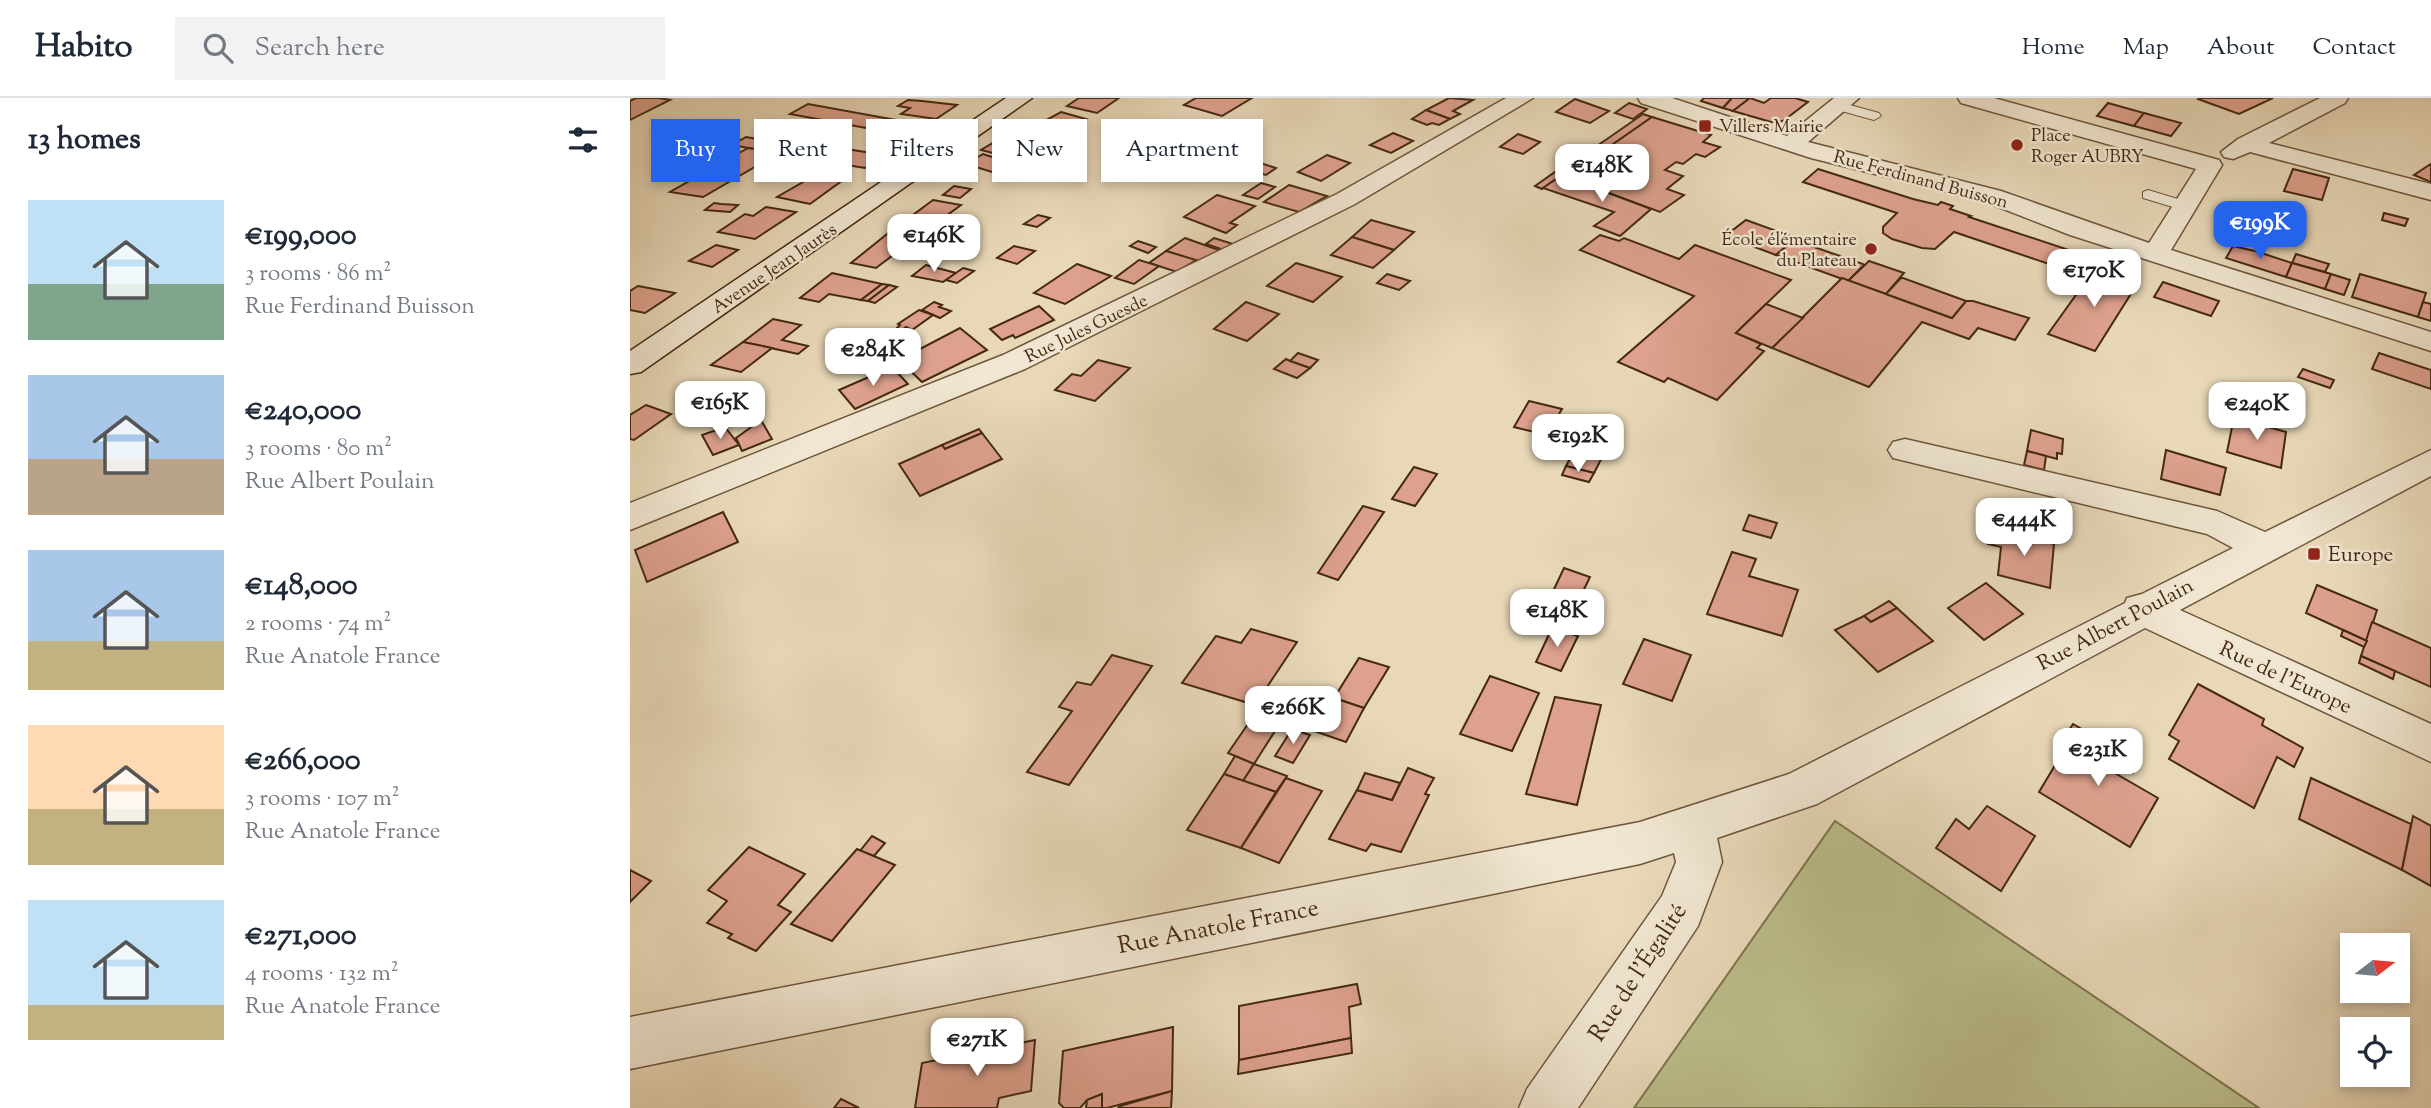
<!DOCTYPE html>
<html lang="en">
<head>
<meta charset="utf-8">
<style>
  body { margin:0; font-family:"Sorts Mill Goudy",serif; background:#f2f2f3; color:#1f2937; height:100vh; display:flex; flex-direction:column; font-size:26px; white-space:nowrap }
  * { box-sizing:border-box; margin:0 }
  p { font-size:23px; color:#747a83 }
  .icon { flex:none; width:38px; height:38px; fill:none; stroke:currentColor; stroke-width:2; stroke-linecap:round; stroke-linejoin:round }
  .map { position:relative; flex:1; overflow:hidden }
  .side { display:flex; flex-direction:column; background:#fff; width:630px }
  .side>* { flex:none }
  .top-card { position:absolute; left:21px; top:21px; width:665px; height:63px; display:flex; gap:14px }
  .needle { width:46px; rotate:74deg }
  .buttons { position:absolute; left:1710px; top:835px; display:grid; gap:14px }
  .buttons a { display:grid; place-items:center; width:70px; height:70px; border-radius:0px; background:#fff; box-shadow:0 4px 10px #0003; font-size:35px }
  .price { position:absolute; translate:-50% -60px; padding:0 16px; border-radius:14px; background:#fff; color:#222; font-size:23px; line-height:46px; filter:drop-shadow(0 2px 4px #0008) }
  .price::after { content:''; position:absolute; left:50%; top:42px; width:21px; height:16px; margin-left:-10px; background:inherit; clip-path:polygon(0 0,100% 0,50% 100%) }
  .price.current { background:#2563eb; color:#fff }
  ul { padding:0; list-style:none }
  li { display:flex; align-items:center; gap:21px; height:175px; padding:0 28px }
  li span { display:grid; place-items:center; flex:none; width:196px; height:140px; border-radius:0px; color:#555 }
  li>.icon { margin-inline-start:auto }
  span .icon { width:84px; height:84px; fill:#fffc; stroke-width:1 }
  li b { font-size:30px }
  h2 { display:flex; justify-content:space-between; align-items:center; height:84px; padding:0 28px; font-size:30px }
  .pill { padding:0 24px; border-radius:0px; background:#fff; box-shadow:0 4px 10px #0003; font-size:24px; line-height:63px }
  .pill.current { background:#2563eb; color:#fff }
  header { display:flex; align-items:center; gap:42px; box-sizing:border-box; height:98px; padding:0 35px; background:#fff; border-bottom:2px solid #e0e1e3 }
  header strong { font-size:33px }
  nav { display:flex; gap:38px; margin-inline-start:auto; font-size:24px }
  .search { width:490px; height:63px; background:#f2f2f3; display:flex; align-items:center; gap:18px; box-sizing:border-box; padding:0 24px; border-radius:0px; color:#747a83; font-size:26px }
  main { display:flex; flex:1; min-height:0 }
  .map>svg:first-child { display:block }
  .green { fill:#bbbd8b; stroke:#80734e; stroke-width:2 }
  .building { fill:#dda18d; stroke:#452912; stroke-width:2 }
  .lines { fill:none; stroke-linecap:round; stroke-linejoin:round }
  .service-casing { stroke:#6e553c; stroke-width:2 }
  .minor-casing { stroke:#6e553c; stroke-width:3 }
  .secondary-casing { stroke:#452912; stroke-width:3 }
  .service { fill:#f0e6d1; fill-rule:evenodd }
  .minor { fill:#f0e6d1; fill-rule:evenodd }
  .secondary { fill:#f0e6d1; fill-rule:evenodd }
  .poi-dot { fill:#8f2418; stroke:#f0e6d1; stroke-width:2.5 }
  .labels { text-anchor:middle; stroke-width:5; stroke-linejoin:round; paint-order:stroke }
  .far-poi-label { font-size:18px; fill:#452912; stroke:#f0e6d1; text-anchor:start }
  .far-street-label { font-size:18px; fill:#452912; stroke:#f0e6d1 }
  .poi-label { font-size:21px; fill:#452912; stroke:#f0e6d1; text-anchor:start }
  .street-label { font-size:21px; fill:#452912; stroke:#f0e6d1 }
  .near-street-label { font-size:24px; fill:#452912; stroke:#f0e6d1 }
</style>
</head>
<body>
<header>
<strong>Habito</strong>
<div class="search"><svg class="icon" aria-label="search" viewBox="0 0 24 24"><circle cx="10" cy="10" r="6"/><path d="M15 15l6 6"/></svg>Search here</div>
<nav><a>Home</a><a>Map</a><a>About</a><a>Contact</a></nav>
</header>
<main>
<section class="side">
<h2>13 homes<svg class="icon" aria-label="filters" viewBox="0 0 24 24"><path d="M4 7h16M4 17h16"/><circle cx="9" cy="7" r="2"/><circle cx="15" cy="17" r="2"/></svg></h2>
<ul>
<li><span style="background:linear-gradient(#bfe0f5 60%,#7fa58c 0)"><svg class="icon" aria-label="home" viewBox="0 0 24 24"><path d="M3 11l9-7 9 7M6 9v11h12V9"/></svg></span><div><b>€199,000</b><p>3 rooms · 86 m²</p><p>Rue Ferdinand Buisson</p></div></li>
<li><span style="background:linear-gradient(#a9c7e8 60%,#b9a48a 0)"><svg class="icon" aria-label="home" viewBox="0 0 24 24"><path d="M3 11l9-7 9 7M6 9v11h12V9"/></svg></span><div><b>€240,000</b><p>3 rooms · 80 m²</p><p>Rue Albert Poulain</p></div></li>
<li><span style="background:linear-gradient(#a9c7e8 65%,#c2b280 0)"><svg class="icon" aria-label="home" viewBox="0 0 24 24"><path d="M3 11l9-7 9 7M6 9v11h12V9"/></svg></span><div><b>€148,000</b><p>2 rooms · 74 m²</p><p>Rue Anatole France</p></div></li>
<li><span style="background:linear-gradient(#ffd9b3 60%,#c2b280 0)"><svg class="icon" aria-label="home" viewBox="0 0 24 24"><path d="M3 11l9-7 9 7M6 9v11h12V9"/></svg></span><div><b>€266,000</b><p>3 rooms · 107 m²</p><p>Rue Anatole France</p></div></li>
<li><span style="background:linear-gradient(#bfe0f5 75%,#c2b280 0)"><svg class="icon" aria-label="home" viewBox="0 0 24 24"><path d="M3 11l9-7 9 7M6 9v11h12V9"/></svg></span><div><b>€271,000</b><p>4 rooms · 132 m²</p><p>Rue Anatole France</p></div></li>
</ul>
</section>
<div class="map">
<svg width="1801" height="1010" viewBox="0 0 1801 1010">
  <rect width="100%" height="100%" fill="#e8d8b8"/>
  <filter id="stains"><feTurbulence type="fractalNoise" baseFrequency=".00286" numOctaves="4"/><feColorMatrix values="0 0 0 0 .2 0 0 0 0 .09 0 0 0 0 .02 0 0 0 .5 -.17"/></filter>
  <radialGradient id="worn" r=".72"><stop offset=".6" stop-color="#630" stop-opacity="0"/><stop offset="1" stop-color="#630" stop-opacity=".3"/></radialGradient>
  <!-- green -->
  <polygon class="green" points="1205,723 1629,1010 1004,1010"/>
  <!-- building -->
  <g class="building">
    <polygon points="6,0 29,0 40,2 0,22 0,3"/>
    <polygon points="449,0 489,0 467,15 437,8"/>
    <polygon points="566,0 622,0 592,18 554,7"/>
    <polygon points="819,0 843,2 823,13 830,16 820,21 796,12"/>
    <polygon points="1074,0 1102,0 1093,10 1071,3"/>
    <polygon points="1102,0 1120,0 1103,13 1093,10"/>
    <polygon points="1120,0 1134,5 1141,0 1165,0 1178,4 1153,23 1141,24 1103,13"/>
    <polygon points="1643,0 1609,16 1568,1 1569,0"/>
    <polygon points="945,1 979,13 960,25 926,14"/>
    <polygon points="278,2 292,3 327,7 306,21 271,16 280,10 268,8"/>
    <polygon points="999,5 1017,11 1003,21 985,15"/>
    <polygon points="1478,5 1514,15 1504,28 1467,18"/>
    <polygon points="178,6 266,22 247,32 160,16"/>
    <polygon points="796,12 820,21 809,27 802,25 797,27 782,21"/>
    <polygon points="431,14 456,21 423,39 398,32"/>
    <polygon points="1514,15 1551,25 1541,38 1504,28"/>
    <polygon points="1013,16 1022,19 936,79 928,75"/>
    <polygon points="1022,19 1081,37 1073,44 1090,49 1075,59 1066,56 1053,66 1046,64 1035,72 1053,78 1037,91 1054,97 1030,114 936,79"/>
    <polygon points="266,22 286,25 269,36 247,32"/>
    <polygon points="286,25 306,29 270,53 250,49"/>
    <polygon points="763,35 783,43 761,55 740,47"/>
    <polygon points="888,36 910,44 893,56 870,49"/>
    <polygon points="116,39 138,43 124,51 102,47"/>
    <polygon points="373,39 426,54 405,66 351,52"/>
    <polygon points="118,50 149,55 73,99 40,94"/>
    <polygon points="217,51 229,53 255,57 235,70 192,63"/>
    <polygon points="353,56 402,72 408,74 401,79 371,70 362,74 336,66"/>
    <polygon points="697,57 720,65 691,83 668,74"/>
    <polygon points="621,62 646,70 636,77 610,70"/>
    <polygon points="1801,66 1801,84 1784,77 1796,69"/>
    <polygon points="412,67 426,71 416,77 402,72"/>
    <polygon points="1188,71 1283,101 1308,107 1311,104 1323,108 1320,111 1341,118 1339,119 1448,155 1437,172 1324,134 1305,151 1292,150 1262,141 1253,135 1253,129 1267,115 1173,84"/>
    <polygon points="1663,71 1699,80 1692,102 1654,93"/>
    <polygon points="925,74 932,77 912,91 905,88"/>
    <polygon points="187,76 213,82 180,106 147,99"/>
    <polygon points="932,77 936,79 1021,111 990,138 964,128 984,114 913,90"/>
    <polygon points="631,85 645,89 628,101 613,97"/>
    <polygon points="659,87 697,98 669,114 634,104"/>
    <polygon points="324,88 341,91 330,100 313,97"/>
    <polygon points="587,97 625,108 600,125 607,127 596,135 554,119"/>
    <polygon points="303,102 331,107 316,118 328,121 315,130 275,123"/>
    <polygon points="84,105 91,106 108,107 100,114 75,112"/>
    <polygon points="136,109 166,114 125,141 88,134 115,116 123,118"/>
    <polygon points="1754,115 1778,121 1775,128 1752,122"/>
    <polygon points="408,117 420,120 407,129 394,126"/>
    <polygon points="741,122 784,134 764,152 722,139"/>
    <polygon points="1116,122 1166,140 1146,157 1095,138"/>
    <polygon points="262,132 291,136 246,170 221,165"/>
    <polygon points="970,137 989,143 994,140 1049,161 1065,147 1161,182 1106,235 1131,246 1127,250 1134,253 1087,302 1038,280 1034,284 988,264 1064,198 950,152"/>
    <polygon points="722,139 764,152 743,170 701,157"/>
    <polygon points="555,140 594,154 573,165 536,153"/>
    <polygon points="584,140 603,146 594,152 576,146"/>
    <polygon points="1164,142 1233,166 1234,167 1218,183 1146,157"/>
    <polygon points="508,143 526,149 518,155 500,148"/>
    <polygon points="86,147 108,152 82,169 59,163"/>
    <polygon points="384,148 405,153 387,166 367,160"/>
    <polygon points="1603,148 1625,153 1662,165 1656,179 1596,160"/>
    <polygon points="536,153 566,162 547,174 519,165"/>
    <polygon points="1666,156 1699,166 1695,174 1662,165"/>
    <polygon points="509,162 529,168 504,186 485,180"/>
    <polygon points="1239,163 1274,175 1256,196 1218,183"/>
    <polygon points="666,165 712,179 683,204 637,188"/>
    <polygon points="1662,165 1701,176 1695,191 1656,179"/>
    <polygon points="447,166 481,178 435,206 404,195"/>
    <polygon points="296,167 326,175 313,184 282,178"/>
    <polygon points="1466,169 1509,183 1465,253 1418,236"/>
    <polygon points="333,170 344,173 327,185 316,182"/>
    <polygon points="202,175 252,186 231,202 199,196 189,204 170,200"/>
    <polygon points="757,176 780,183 769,192 747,185"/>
    <polygon points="1701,176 1720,182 1714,197 1695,191"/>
    <polygon points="1730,176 1796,195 1788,219 1722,199"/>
    <polygon points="1212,180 1322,220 1336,203 1343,203 1399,220 1385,242 1348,230 1339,241 1292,224 1239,289 1142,250"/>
    <polygon points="1271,180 1273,180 1336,203 1322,220 1256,196"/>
    <polygon points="1533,184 1589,203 1581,218 1524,199"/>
    <polygon points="252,186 259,187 238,203 231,202"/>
    <polygon points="259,187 267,189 245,205 238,203"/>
    <polygon points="8,188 45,195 15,215 0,212 0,193"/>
    <polygon points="304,204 312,207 309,209 321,213 310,220 292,212"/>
    <polygon points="616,204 649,216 617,243 584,231"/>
    <polygon points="1793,204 1801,206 1801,223 1788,219"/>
    <polygon points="1136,206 1173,220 1142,250 1106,235"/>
    <polygon points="409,208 424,222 385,240 383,237 372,242 360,231"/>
    <polygon points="289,212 303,217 282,232 276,229 271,233 267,230 270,227 268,226"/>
    <polygon points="143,221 171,227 152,242 178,248 168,256 113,244"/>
    <polygon points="330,230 357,252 292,284 269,262"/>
    <polygon points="113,244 142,250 111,274 81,267"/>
    <polygon points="668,255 688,262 680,270 660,263"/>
    <polygon points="1749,255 1801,272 1801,291 1742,271"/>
    <polygon points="656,261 660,263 680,270 667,280 644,271"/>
    <polygon points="468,262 500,270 465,303 425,292 442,276 451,278"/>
    <polygon points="262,269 278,286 225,311 209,292"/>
    <polygon points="1673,271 1704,282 1700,290 1668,279"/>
    <polygon points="899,303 932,311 917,337 884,329"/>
    <polygon points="16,307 41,316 4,342 0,341 0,317"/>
    <polygon points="1604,319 1656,334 1651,370 1597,354"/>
    <polygon points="131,322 142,341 112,353 106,340"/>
    <polygon points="924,326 982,340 964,375 936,368 946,349 915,341"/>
    <polygon points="95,329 109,347 83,357 72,337"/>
    <polygon points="349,331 352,335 315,351 312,347"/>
    <polygon points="1401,332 1433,341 1432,356 1427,355 1427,361 1397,353"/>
    <polygon points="352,335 372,361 290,398 269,366 312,347 315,351"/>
    <polygon points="1536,352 1596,370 1590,397 1531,381"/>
    <polygon points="1397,353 1416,358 1414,372 1394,367"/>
    <polygon points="936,368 964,375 959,384 932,377"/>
    <polygon points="784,369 807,376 785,408 762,401"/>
    <polygon points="733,408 754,414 708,482 688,475"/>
    <polygon points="93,414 108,444 17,484 5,452"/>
    <polygon points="1119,417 1147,425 1141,440 1113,432"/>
    <polygon points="1361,430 1424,446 1420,490 1368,477 1371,449 1358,446"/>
    <polygon points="1102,454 1126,461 1119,478 1168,492 1152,538 1077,516"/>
    <polygon points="934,470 960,479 943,514 917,506"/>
    <polygon points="1356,485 1393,516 1354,542 1318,510"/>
    <polygon points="1687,487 1747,512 1737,543 1676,515"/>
    <polygon points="1259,503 1267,510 1241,524 1234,518"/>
    <polygon points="1267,510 1303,543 1248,574 1205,532 1234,518 1241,524"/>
    <polygon points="1742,524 1801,550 1801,589 1731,558"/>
    <polygon points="922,530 948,538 931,573 906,564"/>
    <polygon points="621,531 667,544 625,607 552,585 586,538 611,545"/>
    <polygon points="1713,532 1737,543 1734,549 1711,538"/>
    <polygon points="1014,541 1061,557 1042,603 993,586"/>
    <polygon points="482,557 522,568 439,687 397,674 442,613 429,609 447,584 461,587"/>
    <polygon points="1731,558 1765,573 1763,581 1729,565"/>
    <polygon points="729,560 759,569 734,610 704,600"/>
    <polygon points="860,578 909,595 882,653 830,636"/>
    <polygon points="1568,586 1634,621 1632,627 1673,650 1664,669 1647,659 1624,710 1539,661 1549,643 1539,637"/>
    <polygon points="925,599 971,607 947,707 896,696"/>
    <polygon points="704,600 734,610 716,644 684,633"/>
    <polygon points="627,613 652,622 624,666 598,655"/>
    <polygon points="1443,626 1494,655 1483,674 1528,700 1500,749 1409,694 1427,664 1436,664 1443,652 1431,645"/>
    <polygon points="662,631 680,637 663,665 645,658"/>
    <polygon points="1436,648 1443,652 1436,664 1427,664"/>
    <polygon points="1494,655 1509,664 1503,675 1487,667"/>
    <polygon points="605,658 624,666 613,683 594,676"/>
    <polygon points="624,666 657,678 646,694 613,683"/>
    <polygon points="778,670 804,680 795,696 799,697 771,754 741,746 736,753 699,741 727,692 762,702"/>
    <polygon points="735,675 770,685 762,702 727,692"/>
    <polygon points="594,676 646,694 611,750 557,732"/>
    <polygon points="656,680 692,693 649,765 611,750"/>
    <polygon points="1681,680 1781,726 1772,772 1669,721"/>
    <polygon points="1357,708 1405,738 1371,793 1306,750 1326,721 1339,731"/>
    <polygon points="1783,718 1801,728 1801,788 1772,772"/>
    <polygon points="242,738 255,745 244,758 230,753"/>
    <polygon points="119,749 175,776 148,807 161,814 126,853 98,840 102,836 77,825 97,803 78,792"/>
    <polygon points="227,751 265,767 202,843 161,826"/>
    <polygon points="0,772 21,783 0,804"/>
    <polygon points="727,886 731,906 719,909 721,940 609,962 609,908"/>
    <polygon points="543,929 542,993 477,1010 472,1010 472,996 457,1002 450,1010 434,1010 429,1005 433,953"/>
    <polygon points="721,940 722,955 608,976 609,962"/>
    <polygon points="405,942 401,993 369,1000 367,1010 285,1010 292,965"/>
    <polygon points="542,993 541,1010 488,1010 490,1008"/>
    <polygon points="472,996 472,1010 456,1010 457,1002"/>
    <polygon points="211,1001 229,1010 204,1010"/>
  </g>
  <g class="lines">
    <!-- service casing -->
    <g class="service-casing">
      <g id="service">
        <polygon points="1209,4 1249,15 1251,18 1244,22 1204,11 1202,8"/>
        <polygon points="1518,92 1561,105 1564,108 1556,113 1513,100 1513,94"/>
      </g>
    </g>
    <!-- minor casing -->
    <g class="minor-casing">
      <g id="minor">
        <polygon points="876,0 903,0 725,106 395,271 0,432 0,405 373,257 707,96"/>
        <polygon points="1008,0 1042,0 1157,38 1204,0 1229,0 1178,44 1371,93 1519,145 1566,71 1331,5 1328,0 1364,0 1589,62 1592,67 1541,152 1801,234 1801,253 1440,137 1353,103 1181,60 1011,5"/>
        <polygon points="1690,0 1718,0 1715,5 1639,45 1801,86 1801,102 1620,54 1603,61 1594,59 1591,54 1608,41"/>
        <polygon points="1275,341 1587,413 1635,434 1801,352 1801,378 1550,512 1801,626 1801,664 1515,530 1187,706 1087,740 1092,764 1068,828 948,1010 889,1010 897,991 1032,798 1046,764 1044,755 1010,766 0,971 0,919 1010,724 1159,676 1495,505 1497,500 1512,496 1603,450 1577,436 1263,360 1258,352 1263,344"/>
      </g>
    </g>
    <!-- secondary casing -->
    <g class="secondary-casing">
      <polygon id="secondary" points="376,0 402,0 11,274 0,276 0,253"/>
    </g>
    <!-- service -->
    <use href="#service" class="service"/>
    <!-- minor -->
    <use href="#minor" class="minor"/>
    <!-- secondary -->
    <use href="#secondary" class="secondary"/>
  </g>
  <!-- markers -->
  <g class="poi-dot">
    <rect x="1068" y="21" width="14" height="14" rx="3.5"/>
    <circle cx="1387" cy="47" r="7"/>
    <circle cx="1241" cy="151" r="7"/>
    <rect x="1677" y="449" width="14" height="14" rx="3.5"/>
  </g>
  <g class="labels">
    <!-- far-poi labels -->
    <g class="far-poi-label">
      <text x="1089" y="34">Villers Mairie</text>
      <text x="1401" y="43">Place<tspan x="1401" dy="21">Roger AUBRY</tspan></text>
      <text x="1227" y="147" text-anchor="end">École élémentaire<tspan x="1227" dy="21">du Plateau</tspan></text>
    </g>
    <!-- far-street labels -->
    <g class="far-street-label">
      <text transform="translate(1291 81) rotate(15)" y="6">Rue Ferdinand Buisson</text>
      <text transform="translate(144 170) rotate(-34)" y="6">Avenue Jean Jaurès</text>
      <text transform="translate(456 230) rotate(-26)" y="6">Rue Jules Guesde</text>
    </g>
    <!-- poi labels -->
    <g class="poi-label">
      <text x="1698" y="463">Europe</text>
    </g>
    <!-- street labels -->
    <g class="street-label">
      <text transform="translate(1485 526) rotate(-28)" y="7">Rue Albert Poulain</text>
      <text transform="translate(1656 579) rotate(25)" y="7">Rue de l'Europe</text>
    </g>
    <!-- near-street labels -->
    <g class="near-street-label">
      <text transform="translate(588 828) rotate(-11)" y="8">Rue Anatole France</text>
      <text transform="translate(1007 874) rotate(-57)" y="8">Rue de l'Égalité</text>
    </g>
  </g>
  <rect width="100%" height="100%" filter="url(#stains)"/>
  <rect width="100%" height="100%" fill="url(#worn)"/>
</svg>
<div class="buttons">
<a><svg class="needle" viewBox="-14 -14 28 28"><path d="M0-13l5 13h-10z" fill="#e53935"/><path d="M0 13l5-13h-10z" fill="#747a83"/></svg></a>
<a><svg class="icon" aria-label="locate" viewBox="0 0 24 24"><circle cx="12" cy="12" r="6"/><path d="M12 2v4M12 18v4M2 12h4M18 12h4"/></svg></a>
</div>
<b class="price" style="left:972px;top:106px">€148K</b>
<b class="price current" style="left:1630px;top:163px">€199K</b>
<b class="price" style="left:304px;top:176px">€146K</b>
<b class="price" style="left:1464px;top:211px">€170K</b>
<b class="price" style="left:243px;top:290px">€284K</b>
<b class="price" style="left:90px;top:343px">€165K</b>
<b class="price" style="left:1627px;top:344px">€240K</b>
<b class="price" style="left:948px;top:376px">€192K</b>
<b class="price" style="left:1394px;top:460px">€444K</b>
<b class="price" style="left:927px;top:551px">€148K</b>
<b class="price" style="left:663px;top:648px">€266K</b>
<b class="price" style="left:1468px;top:690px">€231K</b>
<b class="price" style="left:347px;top:980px">€271K</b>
<div class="top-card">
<a class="pill current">Buy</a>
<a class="pill">Rent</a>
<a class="pill">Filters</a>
<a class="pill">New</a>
<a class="pill">Apartment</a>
</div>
</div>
</main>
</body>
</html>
